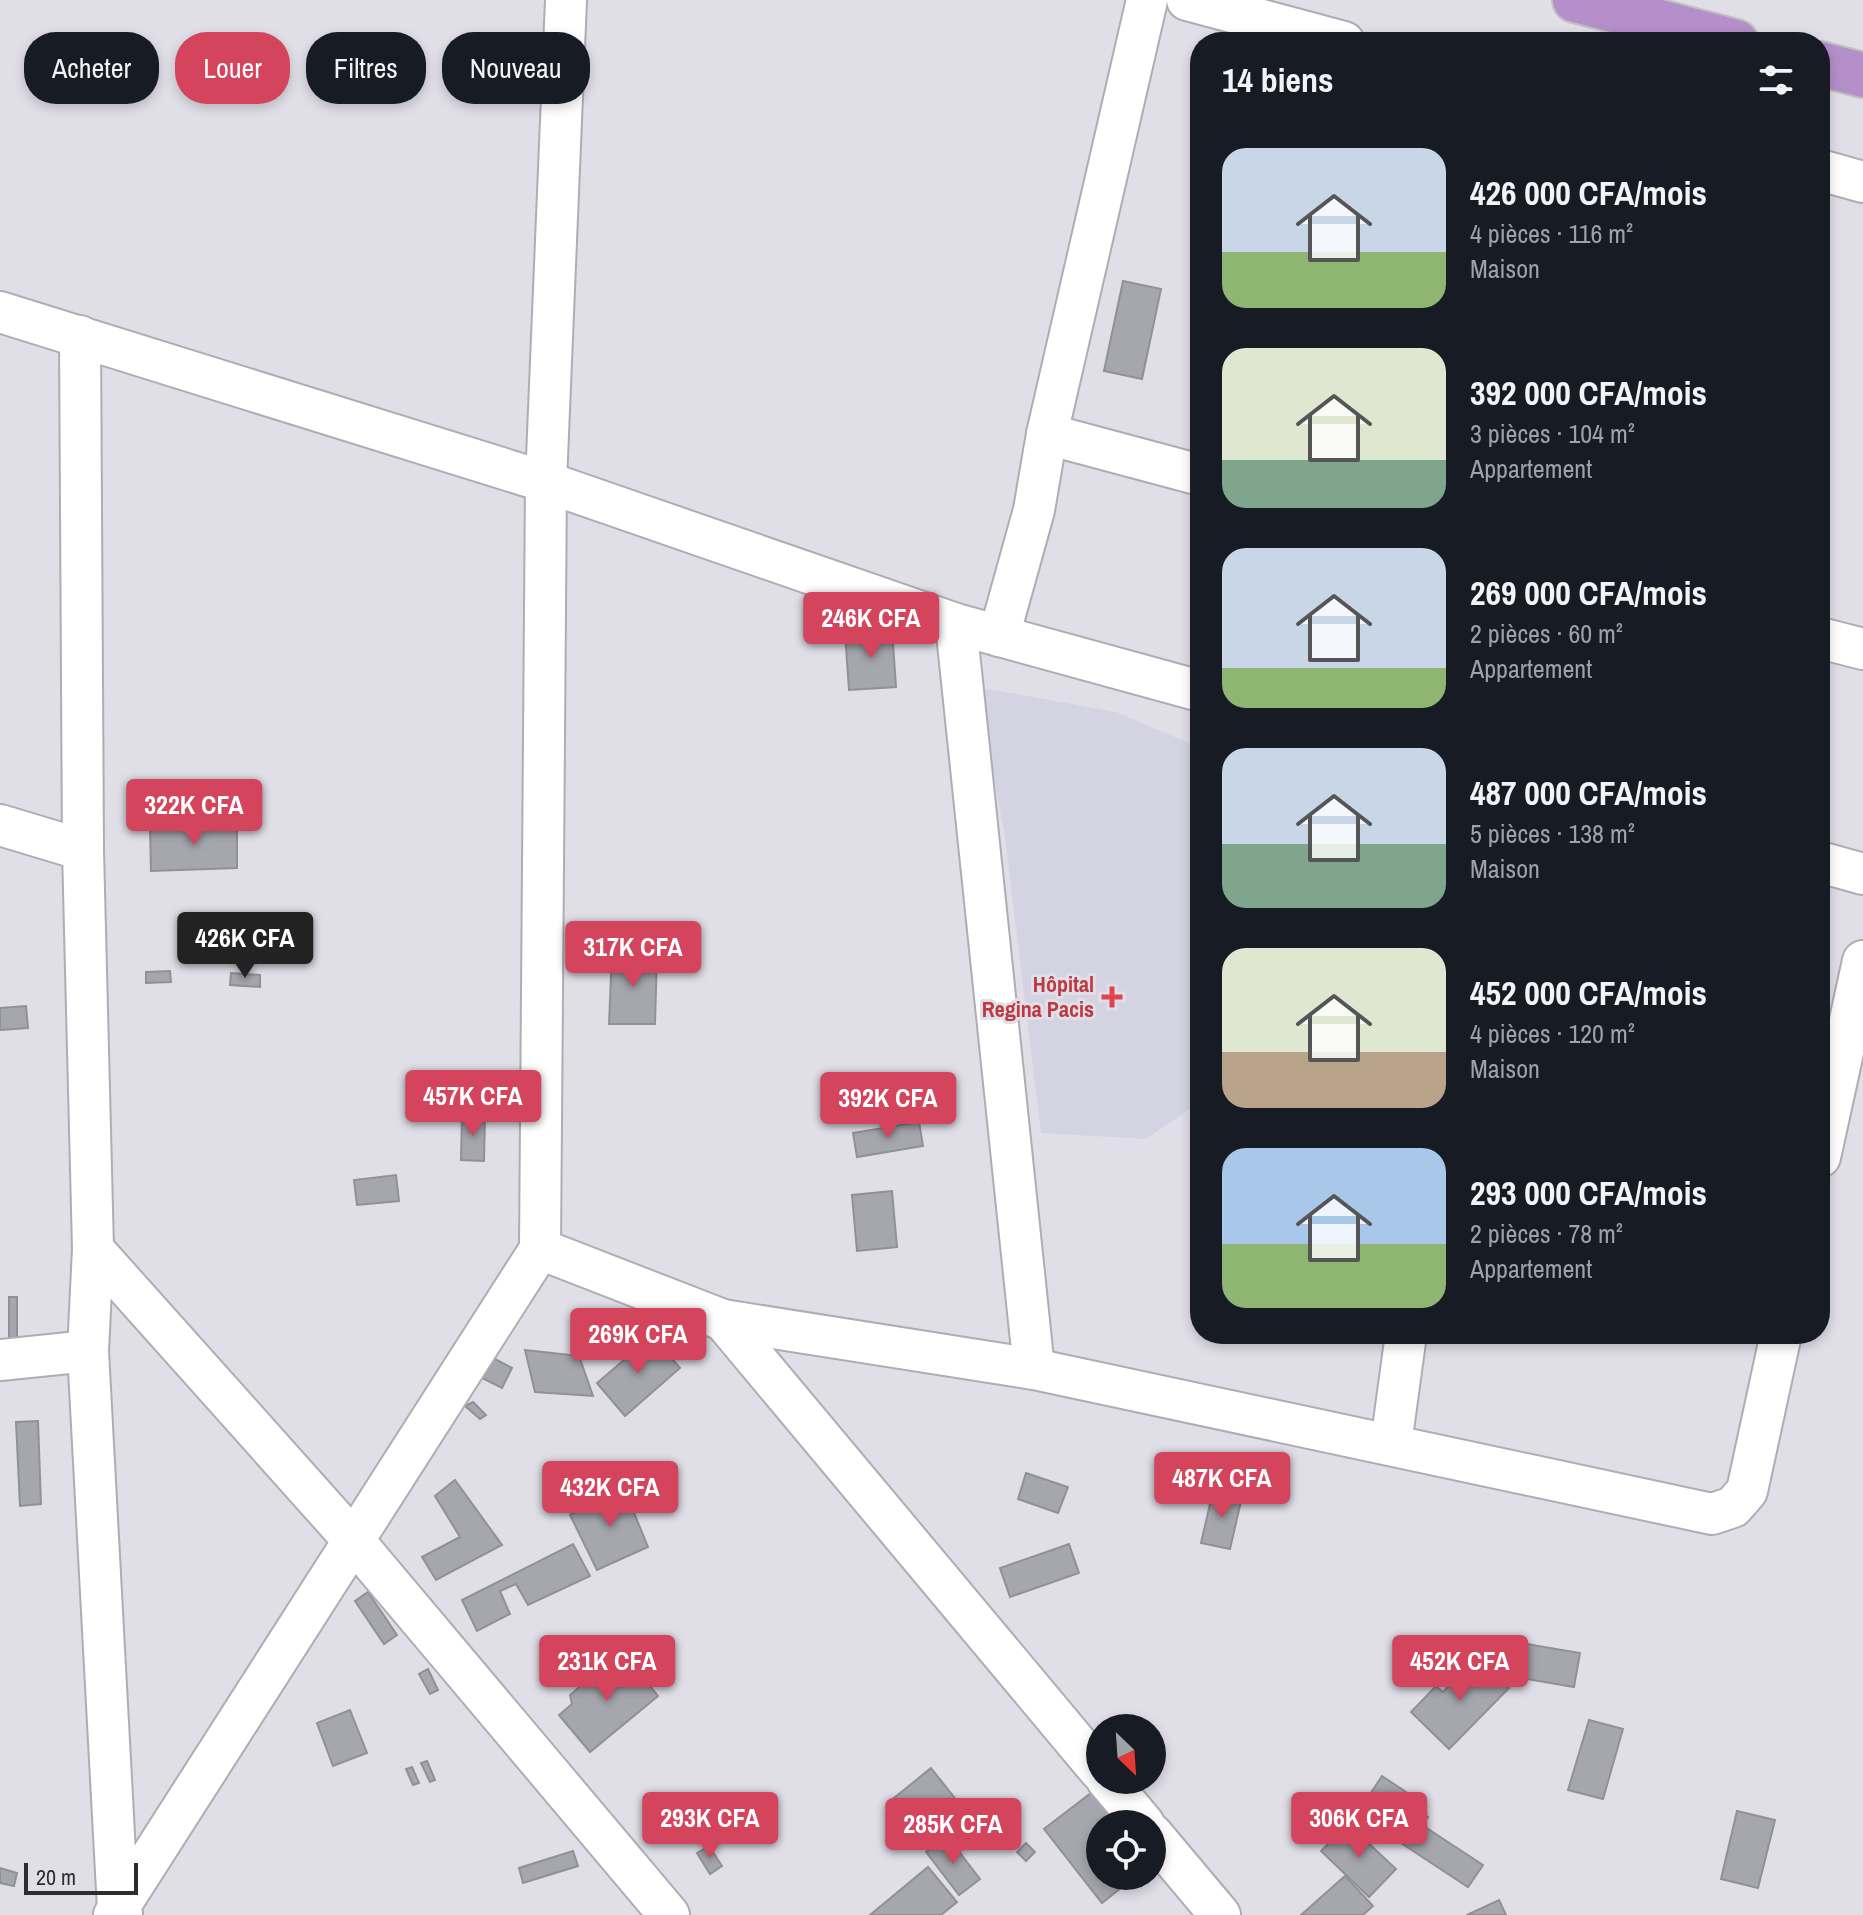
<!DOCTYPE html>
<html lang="fr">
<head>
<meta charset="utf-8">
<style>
  body { margin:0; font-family:"Archivo Narrow",sans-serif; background:#20242c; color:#f1f3f6; height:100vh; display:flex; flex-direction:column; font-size:30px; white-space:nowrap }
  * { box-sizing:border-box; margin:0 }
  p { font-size:26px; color:#9ea1a6 }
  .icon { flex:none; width:44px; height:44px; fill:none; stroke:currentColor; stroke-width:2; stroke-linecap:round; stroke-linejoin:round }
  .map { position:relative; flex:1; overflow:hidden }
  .sheet { position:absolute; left:1190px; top:32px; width:640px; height:1312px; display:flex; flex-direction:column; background:#171b24; border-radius:32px; box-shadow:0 4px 12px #0003 }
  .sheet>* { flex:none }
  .banner { position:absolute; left:24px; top:32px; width:760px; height:72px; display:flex; gap:16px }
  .needle { width:52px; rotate:155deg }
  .controls { position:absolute; left:1086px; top:1714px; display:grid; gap:16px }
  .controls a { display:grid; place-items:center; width:80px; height:80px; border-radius:50%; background:#171b24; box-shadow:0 4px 12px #0003; font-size:40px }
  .scale { position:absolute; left:24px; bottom:20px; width:114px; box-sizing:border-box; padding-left:8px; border:4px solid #2d2c30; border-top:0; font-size:22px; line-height:28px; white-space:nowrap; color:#2d2c30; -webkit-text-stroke:6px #e0dfe8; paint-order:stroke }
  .price { position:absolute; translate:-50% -68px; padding:0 18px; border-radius:8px; background:#d4445c; color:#fff; font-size:26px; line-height:52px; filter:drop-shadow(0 2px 4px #0008) }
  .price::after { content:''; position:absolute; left:50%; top:48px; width:24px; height:18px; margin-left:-12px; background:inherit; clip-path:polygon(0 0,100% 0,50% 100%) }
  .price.selected { background:#222; color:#fff }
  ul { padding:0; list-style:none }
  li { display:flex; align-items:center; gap:24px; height:200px; padding:0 32px }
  li span { display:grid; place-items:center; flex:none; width:224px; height:160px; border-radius:24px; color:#555 }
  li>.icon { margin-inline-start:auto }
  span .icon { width:96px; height:96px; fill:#fffc; stroke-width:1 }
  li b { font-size:34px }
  h2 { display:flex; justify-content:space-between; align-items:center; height:96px; padding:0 32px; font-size:34px }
  .pill { padding:0 28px; border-radius:32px; background:#171b24; box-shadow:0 4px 12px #0003; font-size:28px; line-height:72px }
  .pill.selected { background:#d4445c; color:#fff }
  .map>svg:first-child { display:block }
  .built { fill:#d4d3e2 }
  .building { fill:#a6a6ae; stroke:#909098; stroke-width:2 }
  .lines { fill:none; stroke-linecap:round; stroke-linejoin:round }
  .street-casing { stroke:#aeadb6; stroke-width:44 }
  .highway-casing { stroke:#c0c0c1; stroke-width:48 }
  .street { stroke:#fff; stroke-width:40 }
  .highway { stroke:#b58fc9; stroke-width:44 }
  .health-dot { fill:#e0444e; stroke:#e0dfe8; stroke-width:3 }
  .labels { text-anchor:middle; stroke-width:6; stroke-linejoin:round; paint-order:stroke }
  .health-label { font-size:22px; font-weight:bold; fill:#be3a42; stroke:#e0dfe8; text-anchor:end }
</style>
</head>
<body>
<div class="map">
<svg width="1863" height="1915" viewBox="0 0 1863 1915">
  <rect width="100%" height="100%" fill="#e0dfe8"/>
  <!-- built -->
  <polygon class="built" points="977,687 1116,712 1196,746 1191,863 1200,892 1200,1102 1146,1139 1041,1133 1005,837"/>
  <!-- building -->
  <g class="building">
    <polygon points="1123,281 1161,289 1142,379 1104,371"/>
    <polygon points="892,629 896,687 849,690 845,633"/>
    <polygon points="237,824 237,868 151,871 150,827"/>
    <polygon points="612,953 657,955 655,1024 609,1024"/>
    <polygon points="170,971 171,982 146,983 146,972"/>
    <polygon points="231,973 260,975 260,987 230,985"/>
    <polygon points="26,1006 28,1028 0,1030 0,1008"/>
    <polygon points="462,1116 485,1116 484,1161 461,1160"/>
    <polygon points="919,1122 923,1146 857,1157 853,1133"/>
    <polygon points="396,1175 399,1201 357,1205 354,1180"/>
    <polygon points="892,1191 897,1247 857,1251 852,1195"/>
    <rect x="9" y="1297" width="8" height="42"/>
    <polygon points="672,1304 686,1326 662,1343 647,1321"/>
    <polygon points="589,1309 594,1321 589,1324 583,1312"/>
    <polygon points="652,1336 680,1368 625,1416 597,1383"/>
    <polygon points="525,1350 579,1356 593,1396 535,1392"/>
    <polygon points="491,1357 512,1368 502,1388 480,1377"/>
    <polygon points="473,1402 486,1415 480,1419 465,1406"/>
    <polygon points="38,1421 41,1504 20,1506 16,1422"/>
    <polygon points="1026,1473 1068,1487 1058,1513 1018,1499"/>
    <polygon points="455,1480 502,1545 436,1580 422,1557 460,1537 435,1496"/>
    <polygon points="623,1486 648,1547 597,1570 570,1515"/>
    <polygon points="1213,1491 1242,1497 1230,1549 1201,1543"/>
    <polygon points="573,1544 590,1576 528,1605 516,1584 500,1591 510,1614 477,1631 462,1600"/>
    <polygon points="1069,1544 1079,1573 1010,1597 1000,1568"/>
    <polygon points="368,1592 397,1635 384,1644 355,1601"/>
    <polygon points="1510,1641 1580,1653 1574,1687 1504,1675"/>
    <polygon points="626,1655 658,1696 590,1752 559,1715 572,1704 570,1695 597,1672 603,1677"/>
    <polygon points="1476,1657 1509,1688 1449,1749 1411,1712 1436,1686 1443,1692"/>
    <polygon points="428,1669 438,1690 430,1694 419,1674"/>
    <polygon points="350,1710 367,1753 333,1766 317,1723"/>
    <polygon points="1589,1720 1623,1729 1603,1799 1568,1790"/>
    <polygon points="427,1761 435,1780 430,1782 421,1763"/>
    <polygon points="412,1767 419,1783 413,1785 406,1769"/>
    <polygon points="931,1768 965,1811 928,1841 894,1798"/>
    <polygon points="1382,1776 1406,1792 1401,1799 1428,1817 1422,1825 1483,1865 1468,1887 1357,1814"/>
    <polygon points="1095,1790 1122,1824 1100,1824 1100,1876 1136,1876 1102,1903 1044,1829"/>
    <polygon points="1737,1811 1775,1820 1758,1888 1721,1879"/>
    <polygon points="1348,1824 1396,1869 1369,1897 1321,1851"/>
    <polygon points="947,1836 980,1879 959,1895 926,1852"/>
    <polygon points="1026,1843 1035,1852 1026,1861 1017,1852"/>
    <polygon points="709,1846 722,1866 710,1874 697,1853"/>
    <polygon points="573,1851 578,1866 523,1883 519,1868"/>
    <polygon points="928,1867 957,1902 941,1915 870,1915"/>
    <polygon points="0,1868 17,1873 14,1886 0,1883"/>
    <polygon points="1345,1876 1373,1906 1363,1915 1301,1915"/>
    <polygon points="1499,1900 1506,1915 1467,1915"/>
  </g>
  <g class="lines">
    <!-- street casing -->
    <g class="street-casing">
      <g id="street">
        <polyline points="1187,0 1344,42"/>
        <polyline points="1820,170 1863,182"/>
        <polyline points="0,312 546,482 956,624 1200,691"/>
        <polyline points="80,336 83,850 93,1249 88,1351 118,1909 122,1914"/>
        <polyline points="1047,434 1200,475"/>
        <polyline points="956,624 1034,1369"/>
        <polyline points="999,636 1034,510 1047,434 1147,0"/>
        <polyline points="1820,638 1863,649"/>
        <polyline points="0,825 83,850"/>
        <polyline points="1820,862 1863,874"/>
        <polyline points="1820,1157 1863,961"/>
        <polyline points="93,1249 354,1541 669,1915"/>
        <polyline points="540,1249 546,482 566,0"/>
        <polyline points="723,1320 1100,1771"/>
        <polyline points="0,1360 88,1351"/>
        <polyline points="1391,1444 1406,1334"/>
        <polyline points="1107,1780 1144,1824"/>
        <polyline points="1152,1834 1220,1915"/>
        <polyline points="114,1915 540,1249 723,1320 1034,1369 1712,1514 1733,1507 1747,1491 1781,1334"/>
      </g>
    </g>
    <!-- highway casing -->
    <g class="highway-casing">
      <g id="highway">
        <polyline points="1575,0 1736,42"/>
        <polyline points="1820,64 1863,75"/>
      </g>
    </g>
    <!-- street -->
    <use href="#street" class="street"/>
    <!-- highway -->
    <use href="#highway" class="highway"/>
  </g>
  <!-- markers -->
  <path class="health-dot" d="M1108 985h8v8h8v8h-8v8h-8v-8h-8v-8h8z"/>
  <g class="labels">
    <!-- health labels -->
    <g class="health-label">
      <text x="1094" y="992">Hôpital<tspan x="1094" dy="25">Regina Pacis</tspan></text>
    </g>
  </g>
</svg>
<div class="controls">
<a><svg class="needle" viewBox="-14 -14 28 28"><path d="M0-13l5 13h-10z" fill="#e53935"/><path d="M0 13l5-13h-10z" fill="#9ea1a6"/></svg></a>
<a><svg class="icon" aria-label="locate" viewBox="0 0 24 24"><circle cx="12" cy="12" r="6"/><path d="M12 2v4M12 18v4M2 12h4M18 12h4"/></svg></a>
</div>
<div class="scale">20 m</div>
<b class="price" style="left:871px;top:660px">246K CFA</b>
<b class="price" style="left:194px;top:847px">322K CFA</b>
<b class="price selected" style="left:245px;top:980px">426K CFA</b>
<b class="price" style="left:633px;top:989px">317K CFA</b>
<b class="price" style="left:473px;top:1138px">457K CFA</b>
<b class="price" style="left:888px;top:1140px">392K CFA</b>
<b class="price" style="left:638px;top:1376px">269K CFA</b>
<b class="price" style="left:1222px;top:1520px">487K CFA</b>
<b class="price" style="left:610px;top:1529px">432K CFA</b>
<b class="price" style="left:607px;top:1703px">231K CFA</b>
<b class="price" style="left:1460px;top:1703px">452K CFA</b>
<b class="price" style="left:710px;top:1860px">293K CFA</b>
<b class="price" style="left:1359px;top:1860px">306K CFA</b>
<b class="price" style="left:953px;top:1866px">285K CFA</b>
<div class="banner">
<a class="pill">Acheter</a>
<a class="pill selected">Louer</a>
<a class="pill">Filtres</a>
<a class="pill">Nouveau</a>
</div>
<section class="sheet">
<h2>14 biens<svg class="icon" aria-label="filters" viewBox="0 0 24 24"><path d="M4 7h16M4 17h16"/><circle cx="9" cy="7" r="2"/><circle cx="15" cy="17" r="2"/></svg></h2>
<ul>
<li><span style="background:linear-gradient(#c9d6e8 65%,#8fb573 0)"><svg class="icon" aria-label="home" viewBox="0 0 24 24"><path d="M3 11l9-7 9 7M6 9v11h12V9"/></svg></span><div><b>426 000 CFA/mois</b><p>4 pièces · 116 m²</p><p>Maison</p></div></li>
<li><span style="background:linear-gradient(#dfe7d0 70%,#7fa58c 0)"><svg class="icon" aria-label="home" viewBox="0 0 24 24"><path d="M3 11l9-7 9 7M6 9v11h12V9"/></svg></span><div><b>392 000 CFA/mois</b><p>3 pièces · 104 m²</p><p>Appartement</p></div></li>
<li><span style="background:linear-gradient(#c9d6e8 75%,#8fb573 0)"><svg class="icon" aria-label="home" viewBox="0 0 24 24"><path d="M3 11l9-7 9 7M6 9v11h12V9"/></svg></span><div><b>269 000 CFA/mois</b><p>2 pièces · 60 m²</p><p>Appartement</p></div></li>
<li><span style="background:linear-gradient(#c9d6e8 60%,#7fa58c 0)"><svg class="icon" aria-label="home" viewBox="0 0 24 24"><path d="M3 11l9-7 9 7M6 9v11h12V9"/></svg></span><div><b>487 000 CFA/mois</b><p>5 pièces · 138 m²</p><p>Maison</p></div></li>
<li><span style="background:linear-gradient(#dfe7d0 65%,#b9a48a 0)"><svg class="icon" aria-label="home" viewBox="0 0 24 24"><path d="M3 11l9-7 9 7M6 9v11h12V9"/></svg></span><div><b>452 000 CFA/mois</b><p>4 pièces · 120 m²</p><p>Maison</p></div></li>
<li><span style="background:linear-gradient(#a9c7e8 60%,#8fb573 0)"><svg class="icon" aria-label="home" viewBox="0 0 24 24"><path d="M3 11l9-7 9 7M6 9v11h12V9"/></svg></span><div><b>293 000 CFA/mois</b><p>2 pièces · 78 m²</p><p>Appartement</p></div></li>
</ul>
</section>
</div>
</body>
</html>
